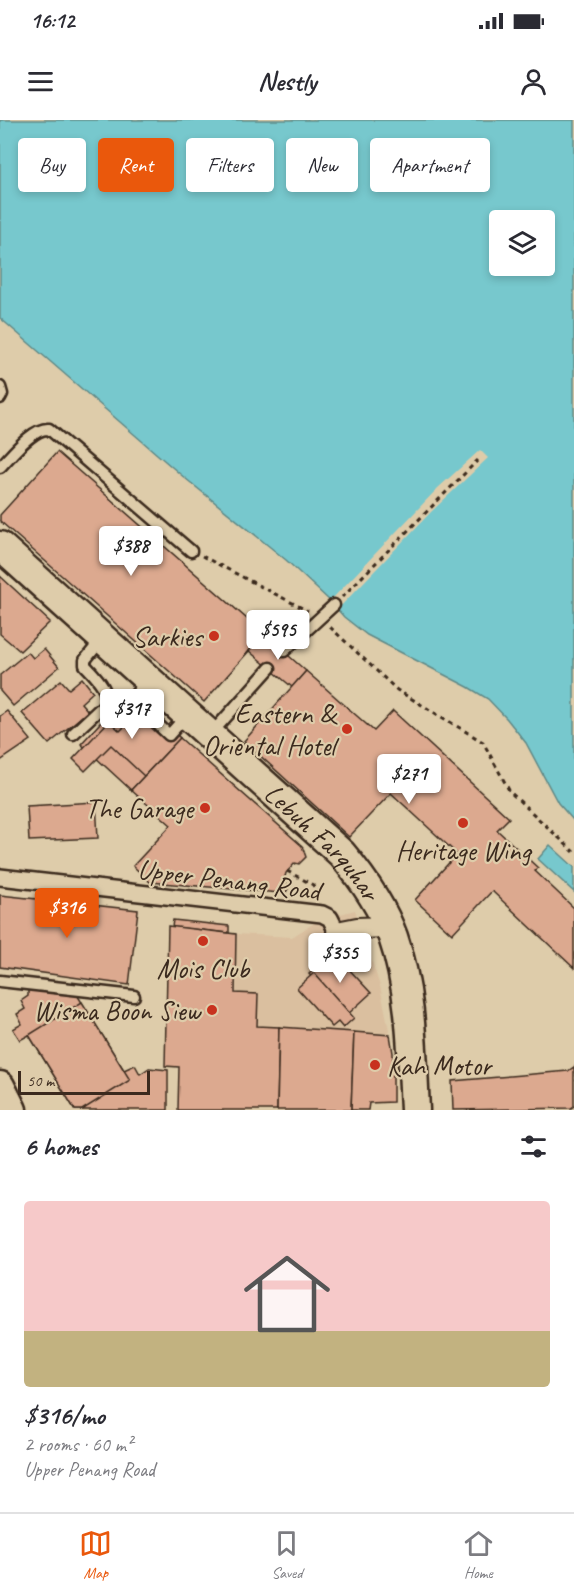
<!DOCTYPE html>
<html lang="en">
<head>
<meta charset="utf-8">
<style>
  body { margin:0; font-family:Caveat,sans-serif; background:#f2f2f3; color:#2b2b33; height:100vh; display:flex; flex-direction:column; font-size:22px; white-space:nowrap }
  * { box-sizing:border-box; margin:0 }
  p { font-size:20px; color:#7c7c81 }
  .icon { flex:none; width:33px; height:33px; fill:none; stroke:currentColor; stroke-width:2; stroke-linecap:round; stroke-linejoin:round }
  .map { position:relative; height:990px; overflow:hidden }
  .drawer { display:flex; flex-direction:column; background:#fff; flex:1 }
  .drawer>* { flex:none }
  .top-card { position:absolute; left:18px; top:18px; width:538px; height:54px; display:flex; gap:12px }
  .fabs { position:absolute; left:489px; top:90px; display:grid; gap:12px }
  .fabs a { display:grid; place-items:center; width:66px; height:66px; border-radius:6px; background:#fff; box-shadow:0 3px 9px #0003; font-size:30px }
  .scale { position:absolute; left:18px; bottom:15px; width:132px; box-sizing:border-box; padding-left:6px; border:3px solid #3b2a1e; border-top:0; font-size:16px; line-height:21px; white-space:nowrap; color:#3b2a1e; -webkit-text-stroke:4px #deccaa; paint-order:stroke }
  .price { position:absolute; translate:-50% -51px; padding:0 14px; border-radius:6px; background:#fff; color:#222; font-size:20px; line-height:39px; filter:drop-shadow(0 2px 3px #0008) }
  .price::after { content:''; position:absolute; left:50%; top:36px; width:18px; height:14px; margin-left:-9px; background:inherit; clip-path:polygon(0 0,100% 0,50% 100%) }
  .price.active { background:#ea580c; color:#fff }
  ul { padding:0; list-style:none }
  li { display:grid; align-content:center; gap:12px; height:318px; padding:0 24px }
  li+li { border-top:2px solid #e1e1e2 }
  li span { display:grid; place-items:center; height:186px; border-radius:6px; color:#555 }
  li>.icon { margin-inline-start:auto }
  span .icon { width:108px; height:108px; fill:#fffc; stroke-width:1 }
  li b { font-size:26px }
  h2 { display:flex; justify-content:space-between; align-items:center; height:72px; padding:0 24px; font-size:26px }
  .tag { padding:0 21px; border-radius:6px; background:#fff; box-shadow:0 3px 9px #0003; font-size:21px; line-height:54px }
  .tag.active { background:#ea580c; color:#fff }
  .status { display:flex; justify-content:space-between; align-items:center; height:42px; padding:0 30px; background:#fff; direction:ltr }
  .status svg { height:16px; fill:currentColor }
  header { display:flex; justify-content:space-between; align-items:center; height:78px; padding:0 24px; background:#fff; font-size:27px; font-weight:700 }
  .dock { display:flex; justify-content:space-around; align-items:center; height:84px; border-top:2px solid #e1e1e2; background:#fff; font-size:16px; color:#7c7c81 }
  .dock a { display:grid; justify-items:center; gap:3px }
  .dock .active { color:#ea580c }
  .map>svg:first-child { display:block }
  .built { fill:#dabf9f }
  .water { fill:#77c8cd; stroke:#5f8987; stroke-width:1.5; fill-rule:evenodd }
  .pier { fill:#deccaa }
  .building { fill:#dca98f; stroke:#3b2a1e; stroke-width:1.5 }
  .lines { fill:none; stroke-linecap:round; stroke-linejoin:round }
  .service-casing { stroke:#3b2a1e; stroke-width:15 }
  .pedestrian-casing { stroke:#3b2a1e; stroke-width:20 }
  .minor-casing { stroke:#3b2a1e; stroke-width:24 }
  .secondary-casing { stroke:#3b2a1e; stroke-width:33 }
  .path { stroke:#3b2a1e; stroke-width:3; stroke-dasharray:4.5 4.5; stroke-linecap:butt }
  .service { stroke:#deccaa; stroke-width:10 }
  .pedestrian { stroke:#deccaa; stroke-width:15 }
  .minor { stroke:#deccaa; stroke-width:20 }
  .secondary { stroke:#deccaa; stroke-width:28 }
  .poi-dot { fill:#c8321e; stroke:#deccaa; stroke-width:2 }
  .labels { text-anchor:middle; stroke-width:4.5; stroke-linejoin:round; paint-order:stroke }
  .poi-label { font-size:28px; fill:#3b2a1e; stroke:#deccaa; text-anchor:end }
  .street-label { font-size:28px; fill:#3b2a1e; stroke:#deccaa }
</style>
</head>
<body>
<div class="status"><b>16:12</b><svg viewBox="0 0 49 12"><path d="M0 12V9h3v3zM5 12V6h3v6zM10 12V3h3v9zM15 12V0h3v12zM26 1h20v11H26zM47 4h2v5h-2z"/></svg></div>
<header><svg class="icon" aria-label="menu" viewBox="0 0 24 24"><path d="M4 6h16M4 12h16M4 18h16"/></svg>Nestly<svg class="icon" aria-label="person" viewBox="0 0 24 24"><circle cx="12" cy="8" r="4"/><path d="M4 21q1-7 8-7t8 7"/></svg></header>
<div class="map">
<svg width="574" height="990" viewBox="0 0 574 990">
  <rect width="100%" height="100%" fill="#deccaa"/>
  <filter id="ink" filterUnits="userSpaceOnUse"><feTurbulence type="fractalNoise" baseFrequency=".0167" numOctaves="2"/><feDisplacementMap in="SourceGraphic" scale="12" xChannelSelector="R" yChannelSelector="G"/><feConvolveMatrix kernelMatrix="1 2 1 2 8 2 1 2 1" color-interpolation-filters="sRGB"/></filter>
  <g filter="url(#ink)">
    <!-- built -->
    <polygon class="built" points="355,790 380,866 390,915 257,906 258,874 235,873 236,814 292,817 319,800"/>
    <!-- water -->
    <g class="water">
      <path d="M0,0H574V701L558,683L526,623L507,599L488,579L468,567L367,515L344,497L330,481L286,440L180,354L0,198ZM500,100H544V146H500Z"/>
      <polygon points="550,725 574,747 574,772 538,739"/>
    </g>
    <!-- pier -->
    <polygon class="pier" points="480,330 488,338 431,392 338,489 330,481 438,368"/>
    <!-- building -->
    <g class="building">
      <polygon points="57,332 264,514 204,582 0,401 0,395"/>
      <polygon points="0,456 50,502 20,531 0,514"/>
      <polygon points="264,514 306,551 292,567 249,531"/>
      <polygon points="44,529 59,547 13,586 0,571 0,555 28,532 33,538"/>
      <polygon points="306,551 374,611 393,591 509,698 497,710 538,748 535,751 574,788 574,848 492,771 452,814 415,780 457,734 391,673 349,717 244,621"/>
      <polygon points="82,558 93,572 81,583 88,591 49,624 22,593 61,560 69,569"/>
      <polygon points="130,570 180,618 131,670 81,624"/>
      <polygon points="138,578 180,618 144,656 111,625 85,651 73,639 109,601 120,611 133,598 125,592"/>
      <polygon points="7,591 31,620 0,641 0,596"/>
      <polygon points="180,618 302,726 306,737 299,744 295,743 286,753 284,760 289,767 286,772 281,773 150,762 133,746 171,705 131,670"/>
      <polygon points="96,682 98,718 29,721 27,686"/>
      <polygon points="0,775 138,790 129,865 0,847"/>
      <polygon points="173,800 229,806 229,813 172,807"/>
      <polygon points="168,806 236,814 235,873 258,874 257,906 279,907 277,990 178,990 179,947 165,946"/>
      <polygon points="333,832 371,873 347,895 309,854"/>
      <polygon points="314,853 354,898 343,908 338,902 332,907 297,868"/>
      <polygon points="28,868 76,873 124,950 135,945 140,954 149,948 168,950 168,990 75,990 29,915 20,920 13,909 22,904 17,894 25,889 21,881 28,876"/>
      <polygon points="82,882 130,960 82,990 75,990 29,915"/>
      <polygon points="279,907 354,912 351,990 277,990"/>
      <polygon points="354,912 390,915 393,933 393,982 369,983 368,990 351,990"/>
      <polygon points="574,947 574,986 571,988 453,990 452,961 568,951"/>
    </g>
    <g class="lines">
      <!-- service casing -->
      <g class="service-casing">
        <g id="service">
          <polyline points="0,267 2,274 0,278"/>
          <path d="M0,347C11,336 33,307 49,309L191,431"/>
          <polyline points="284,531 334,485"/>
          <polyline points="148,561 131,579 169,615 187,595"/>
          <path d="M73,614L104,585C112,571 94,555 85,545V540L102,519"/>
          <polyline points="210,615 270,548"/>
          <polyline points="0,861 134,876"/>
        </g>
      </g>
      <!-- pedestrian casing -->
      <g class="pedestrian-casing">
        <polyline id="pedestrian" points="0,757 322,794 330,798 337,812"/>
      </g>
      <!-- minor casing -->
      <g class="minor-casing">
        <polyline id="minor" points="337,812 357,808 389,807"/>
      </g>
      <!-- secondary casing -->
      <g class="secondary-casing">
        <g id="secondary">
          <path id="s1" d="M0,426L342,734C363,759 382,786 393,817C412,872 412,932 415,990"/>
          <polyline points="0,966 12,990"/>
        </g>
      </g>
      <!-- path -->
      <g class="path">
        <polyline points="202,436 308,491"/>
        <polyline points="342,477 478,340"/>
        <polyline points="330,507 397,570 483,622 510,672 574,732"/>
        <polyline points="287,751 313,765 320,778"/>
      </g>
      <!-- service -->
      <use href="#service" class="service"/>
      <!-- pedestrian -->
      <use href="#pedestrian" class="pedestrian"/>
      <!-- minor -->
      <use href="#minor" class="minor"/>
      <!-- secondary -->
      <use href="#secondary" class="secondary"/>
    </g>
  </g>
  <!-- markers -->
  <g class="poi-dot">
    <circle cx="214" cy="516" r="6"/>
    <circle cx="347" cy="609" r="6"/>
    <circle cx="205" cy="688" r="6"/>
    <circle cx="463" cy="703" r="6"/>
    <circle cx="203" cy="821" r="6"/>
    <circle cx="212" cy="890" r="6"/>
    <circle cx="375" cy="945" r="6"/>
  </g>
  <g class="labels">
    <!-- poi labels -->
    <g class="poi-label">
      <text x="202" y="526">Sarkies</text>
      <text x="335" y="603">Eastern &amp;<tspan x="335" dy="32">Oriental Hotel</tspan></text>
      <text x="193" y="698">The Garage</text>
      <text x="463" y="740" text-anchor="middle">Heritage Wing</text>
      <text x="203" y="858" text-anchor="middle">Mois Club</text>
      <text x="200" y="900">Wisma Boon Siew</text>
      <text x="387" y="955" text-anchor="start">Kah Motor</text>
    </g>
    <!-- street labels -->
    <g class="street-label">
      <text dy="10" stroke="none"><textPath href="#s1" startOffset="438">Lebuh Farquhar</textPath></text>
      <text transform="translate(229 759) rotate(7)" y="10">Upper Penang Road</text>
    </g>
  </g>
</svg>
<div class="fabs">
<a><svg class="icon" aria-label="layers" viewBox="0 0 24 24"><path d="M12 4l9 5-9 5-9-5zM3 14l9 5 9-5"/></svg></a>
</div>
<div class="scale">50 m</div>
<b class="price" style="left:131px;top:457px">$388</b>
<b class="price" style="left:278px;top:541px">$595</b>
<b class="price" style="left:132px;top:620px">$317</b>
<b class="price" style="left:409px;top:685px">$271</b>
<b class="price active" style="left:67px;top:819px">$316</b>
<b class="price" style="left:340px;top:864px">$355</b>
<div class="top-card">
<a class="tag">Buy</a>
<a class="tag active">Rent</a>
<a class="tag">Filters</a>
<a class="tag">New</a>
<a class="tag">Apartment</a>
</div>
</div>
<section class="drawer">
<h2>6 homes<svg class="icon" aria-label="filters" viewBox="0 0 24 24"><path d="M4 7h16M4 17h16"/><circle cx="9" cy="7" r="2"/><circle cx="15" cy="17" r="2"/></svg></h2>
<ul>
<li><span style="background:linear-gradient(#f6c9c9 70%,#c2b280 0)"><svg class="icon" aria-label="home" viewBox="0 0 24 24"><path d="M3 11l9-7 9 7M6 9v11h12V9"/></svg></span><div><b>$316/mo</b><p>2 rooms · 60 m²</p><p>Upper Penang Road</p></div></li>
</ul>
</section>
<nav class="dock">
<a class="active"><svg class="icon" aria-label="map" viewBox="0 0 24 24"><path d="M3 6l6-2 6 2 6-2v14l-6 2-6-2-6 2zM9 4v14M15 6v14"/></svg>Map</a>
<a><svg class="icon" aria-label="saved" viewBox="0 0 24 24"><path d="M7 4h10v16l-5-4-5 4z"/></svg>Saved</a>
<a><svg class="icon" aria-label="home" viewBox="0 0 24 24"><path d="M3 11l9-7 9 7M6 9v11h12V9"/></svg>Home</a>
</nav>
</body>
</html>
